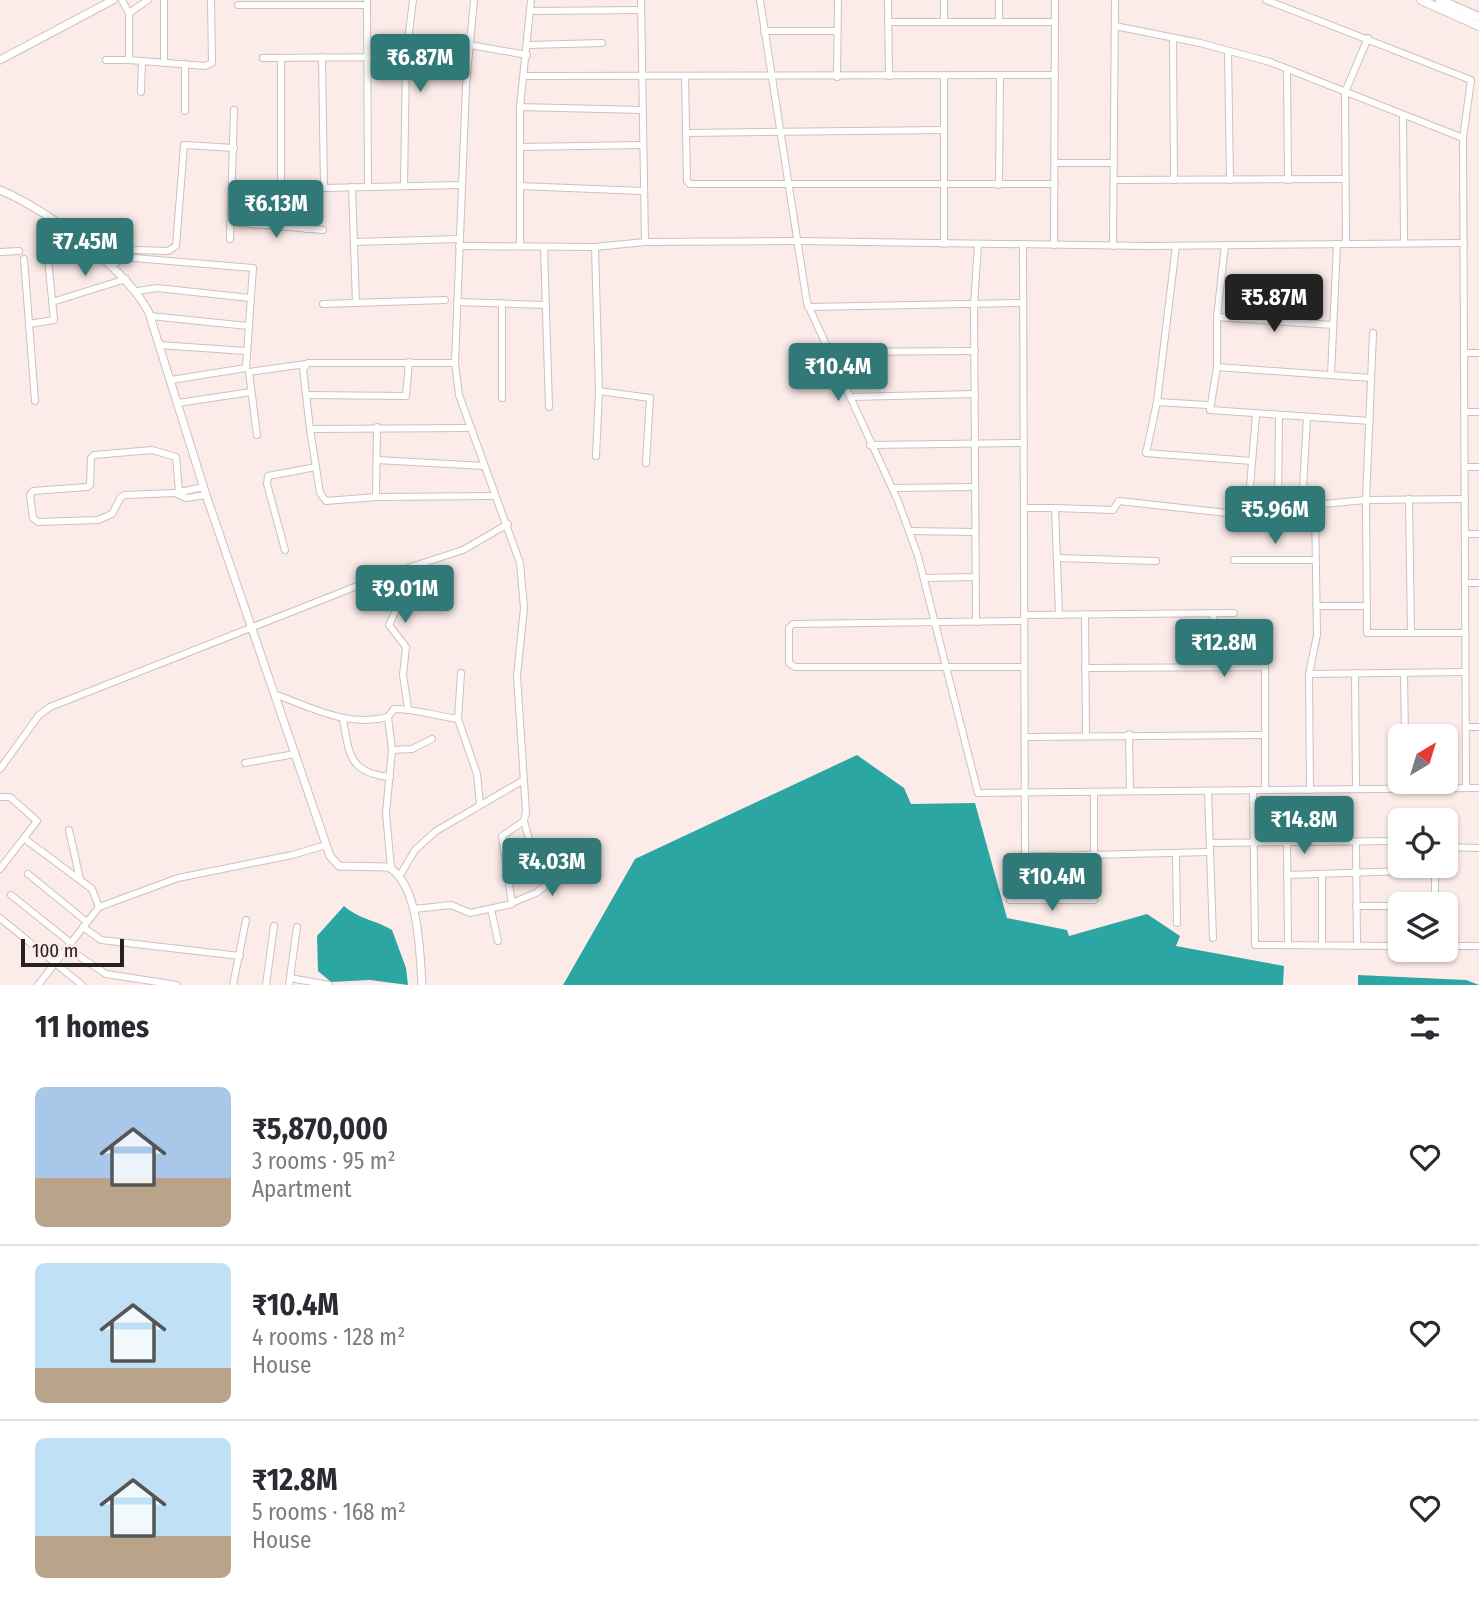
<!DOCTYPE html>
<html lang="en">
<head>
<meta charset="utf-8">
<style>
  body { margin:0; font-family:"Fira Sans Condensed",sans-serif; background:#f2f2f3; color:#2b2b33; height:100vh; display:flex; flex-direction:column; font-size:26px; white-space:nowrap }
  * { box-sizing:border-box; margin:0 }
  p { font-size:23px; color:#7c7c81 }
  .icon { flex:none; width:38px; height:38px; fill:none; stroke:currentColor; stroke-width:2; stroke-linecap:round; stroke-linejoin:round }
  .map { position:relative; height:985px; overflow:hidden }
  .sheet { display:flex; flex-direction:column; background:#fff; flex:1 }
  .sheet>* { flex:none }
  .needle { width:46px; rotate:38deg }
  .fabs { position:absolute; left:1388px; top:724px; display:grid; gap:14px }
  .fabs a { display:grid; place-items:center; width:70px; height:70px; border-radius:10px; background:#fff; box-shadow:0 2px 5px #0004; font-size:35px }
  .scale { position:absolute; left:21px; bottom:18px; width:103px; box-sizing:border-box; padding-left:7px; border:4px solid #272120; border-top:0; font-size:19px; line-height:24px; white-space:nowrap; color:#272120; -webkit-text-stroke:5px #fcece9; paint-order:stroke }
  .price { position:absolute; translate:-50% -60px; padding:0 16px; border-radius:7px; background:#307976; color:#fff; font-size:23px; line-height:46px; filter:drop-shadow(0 2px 4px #0008) }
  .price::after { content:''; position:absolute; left:50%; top:42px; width:21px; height:16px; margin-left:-10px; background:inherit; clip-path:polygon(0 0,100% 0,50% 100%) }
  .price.current { background:#222; color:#fff }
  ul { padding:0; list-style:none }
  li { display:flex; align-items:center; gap:21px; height:175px; padding:0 35px }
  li+li { border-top:2px solid #e1e1e2 }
  li span { display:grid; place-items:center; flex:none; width:196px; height:140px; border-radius:10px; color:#555 }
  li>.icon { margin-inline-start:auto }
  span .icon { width:84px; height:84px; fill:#fffc; stroke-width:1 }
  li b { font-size:30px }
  h2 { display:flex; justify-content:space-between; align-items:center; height:84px; padding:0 35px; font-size:30px }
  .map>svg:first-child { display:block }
  .water { fill:#2ca6a2 }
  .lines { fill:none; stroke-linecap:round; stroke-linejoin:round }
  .minor-casing { stroke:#cfc0bd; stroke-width:8 }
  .tertiary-casing { stroke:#cfc0bd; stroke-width:9 }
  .secondary-casing { stroke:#cfc0bd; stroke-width:10 }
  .minor { stroke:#fff; stroke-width:6 }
  .tertiary { stroke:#fff; stroke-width:7 }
  .secondary { stroke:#fff; stroke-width:8 }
</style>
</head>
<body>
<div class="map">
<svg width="1479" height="985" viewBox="0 0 1479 985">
  <rect width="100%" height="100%" fill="#fcece9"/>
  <!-- water -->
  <g class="water">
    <polygon points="857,755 904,788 911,804 975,803 1007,918 1067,930 1069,936 1147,914 1180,936 1176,946 1284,966 1283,985 563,985 635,859"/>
    <path d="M344,906C358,919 376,920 392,930L406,968L408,985L370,980L331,982L318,971L317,936Z"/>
    <polygon points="1358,975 1466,980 1479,985 1358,985"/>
  </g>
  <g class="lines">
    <!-- minor casing -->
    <g class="minor-casing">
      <g id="minor">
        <polyline points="122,0 129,13"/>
        <polyline points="148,0 129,13 129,60 205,66 212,63 211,0"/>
        <polyline points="367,0 368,187"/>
        <polyline points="641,0 645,242"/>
        <polyline points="760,0 807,303 898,501 918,556 978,793 1479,788"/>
        <polyline points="888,0 889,76"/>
        <polyline points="944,0 944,22"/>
        <polyline points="1266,0 1471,80 1463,138 1466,788"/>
        <polyline points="238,5 367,5"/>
        <polyline points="530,11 641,10"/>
        <polyline points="888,22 1055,22"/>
        <polyline points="999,22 999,0"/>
        <polyline points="1115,26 1200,43 1270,62 1463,138"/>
        <polyline points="764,31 837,31"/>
        <polyline points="1173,38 1174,180"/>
        <polyline points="470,45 527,55"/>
        <polyline points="528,45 602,43"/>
        <polyline points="1228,51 1230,180"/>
        <polyline points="322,57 324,188"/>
        <polyline points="263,58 406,57"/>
        <polyline points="281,58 281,188"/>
        <polyline points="106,60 129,60"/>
        <polyline points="164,61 164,0"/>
        <polyline points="185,64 185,111"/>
        <polyline points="1287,69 1288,180"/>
        <polyline points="525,76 1055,75"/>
        <polyline points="685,76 687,181 690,184 1055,184"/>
        <polyline points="837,77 838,0"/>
        <polyline points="141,92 142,61"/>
        <polyline points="520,107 641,110"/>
        <polyline points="1403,115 1404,243"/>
        <polyline points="686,133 944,130"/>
        <polyline points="520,147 642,145"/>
        <polyline points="1055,163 1114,163"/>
        <polyline points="1114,180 1345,179"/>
        <polyline points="999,185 1000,76"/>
        <polyline points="404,186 406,57 413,0"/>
        <polyline points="520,186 642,191"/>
        <polyline points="352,187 356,303"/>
        <polyline points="304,188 306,229"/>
        <polyline points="233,190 461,185"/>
        <polyline points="231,222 323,230"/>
        <polyline points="256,225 263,190"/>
        <polyline points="230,239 234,110"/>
        <polyline points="355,242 459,239"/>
        <polyline points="944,244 944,76"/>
        <polyline points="1346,244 1345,92 1368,38"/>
        <polyline points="1023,245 1025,857"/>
        <polyline points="1054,245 1055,0"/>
        <polyline points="1225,245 1217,317 1217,367 1210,410 1370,421"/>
        <polyline points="459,246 595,247 645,242 798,241 1147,246 1464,243"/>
        <polyline points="520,246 520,107 531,0"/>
        <polyline points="1113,246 1115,0"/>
        <polyline points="544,247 549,407"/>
        <polyline points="595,247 599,391 596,456"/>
        <polyline points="136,250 168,251 176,246 184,145 234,148"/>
        <polyline points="0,252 19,251"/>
        <polyline points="24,259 35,401"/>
        <polyline points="112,266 122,257 253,268 246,368 171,380"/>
        <polyline points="138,291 157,288 250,298"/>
        <polyline points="52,302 126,279"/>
        <polyline points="457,302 545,305"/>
        <polyline points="323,304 445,300"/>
        <polyline points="808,307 1023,303"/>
        <polyline points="150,316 248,326"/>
        <polyline points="1217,317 1333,325"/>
        <polyline points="29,324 54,320 48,259"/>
        <polyline points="1373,333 1366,500 1367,633 1465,633"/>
        <polyline points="159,345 246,351"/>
        <polyline points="829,352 975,351"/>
        <polyline points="1464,353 1479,353"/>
        <polyline points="1217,367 1371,378"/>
        <polyline points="1331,375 1337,244"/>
        <polyline points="599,391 650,398 646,463"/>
        <polyline points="306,395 406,396 409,362"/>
        <polyline points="850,397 975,394"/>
        <polyline points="502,398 502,303"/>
        <polyline points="1157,402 1176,246"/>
        <polyline points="178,403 251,392"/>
        <polyline points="1208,405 1157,402 1146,453 1252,461"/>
        <polyline points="1464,412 1479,412"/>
        <polyline points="471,428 310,429 320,493 326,501 376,497 495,496"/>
        <polyline points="310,429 303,369 308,363 455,363"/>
        <polyline points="257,435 249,372 306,364"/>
        <polyline points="870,445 1024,443"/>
        <polyline points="377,460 484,466"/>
        <polyline points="1465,467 1479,467"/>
        <polyline points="892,488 975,487"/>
        <polyline points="179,492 176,457 152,450 94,455 91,458 90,485 87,487 33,491 30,495 33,518 38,522 98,520 112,514 121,497 125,495 175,493 204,487"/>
        <polyline points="175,493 186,498 206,495"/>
        <polyline points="376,497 377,427"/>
        <polyline points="1409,499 1411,633"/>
        <polyline points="1302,506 1307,418"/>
        <polyline points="1024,508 1055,508 1059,615"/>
        <polyline points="1055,508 1113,510 1119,501 1227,513 1366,500 1465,499"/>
        <polyline points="1278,508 1279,416"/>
        <polyline points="1248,510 1256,415"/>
        <polyline points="909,531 975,532"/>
        <polyline points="1465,534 1479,534"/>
        <polyline points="285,550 267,484 268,476 316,467"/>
        <polyline points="1057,558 1156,561"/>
        <polyline points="1234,560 1316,560"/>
        <polyline points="393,573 397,608 389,625 406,647 403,675 408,708"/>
        <polyline points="924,578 976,577"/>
        <polyline points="1465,583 1479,583"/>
        <polyline points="1316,606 1367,606"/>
        <polyline points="1213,613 1216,666"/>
        <polyline points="1024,615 1234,613"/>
        <polyline points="1085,615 1086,735"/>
        <polyline points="1024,621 793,624 789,628 789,663 795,667 1024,667"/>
        <polyline points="976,622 974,304 978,245"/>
        <polyline points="1085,668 1265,667 1265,790"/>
        <polyline points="461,673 458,719 477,774 480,804"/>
        <polyline points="1355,673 1356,789"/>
        <polyline points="1404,673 1405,737"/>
        <polyline points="1309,674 1465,672"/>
        <path d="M274,694C311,707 348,728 388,717"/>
        <path d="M343,719C349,754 349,773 390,777"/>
        <polyline points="1466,727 1479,727"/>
        <polyline points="1129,734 1130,791"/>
        <polyline points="1025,737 1265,735"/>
        <polyline points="392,750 412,749 432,739"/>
        <polyline points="245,763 295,754"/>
        <polyline points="0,769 39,715 50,707 380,577 463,550 508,524"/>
        <polyline points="1253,790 1255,945 1400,946"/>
        <polyline points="1310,790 1309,674 1317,635 1315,504"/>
        <polyline points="1208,791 1213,938"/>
        <polyline points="0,797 10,797 37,821 0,869"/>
        <polyline points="524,821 533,854 554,880"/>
        <polyline points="69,830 80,879"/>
        <polyline points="25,839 92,889 99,907"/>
        <polyline points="1287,842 1288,945"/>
        <polyline points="1210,843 1400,841"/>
        <polyline points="1356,843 1357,946"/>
        <polyline points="1446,847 1479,848"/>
        <polyline points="1176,853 1177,923"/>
        <polyline points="1010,857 1210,852"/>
        <path d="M391,868L386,813L392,750L388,717L394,709C416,709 436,716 458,719"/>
        <polyline points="1435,868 1435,905"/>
        <polyline points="28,874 87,922"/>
        <polyline points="1287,875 1435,870"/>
        <polyline points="399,877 415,850 436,831 522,781"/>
        <polyline points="11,895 71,943"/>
        <polyline points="1010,900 1094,900 1094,792"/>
        <polyline points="514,902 536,893 573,865"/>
        <polyline points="1356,906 1400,906"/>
        <polyline points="414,909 451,905 470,913 512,904 502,836 524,821 526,812 517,676 524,608 520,563 459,395 455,363 466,86 474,0"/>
        <polyline points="491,909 498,941"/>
        <polyline points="0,918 82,985"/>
        <polyline points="83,927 101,940 240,956"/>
        <polyline points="1322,945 1322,874"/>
        <polyline points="1446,946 1479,946"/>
        <polyline points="67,948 106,974 177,985"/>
        <polyline points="290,978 329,985"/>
        <polyline points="38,985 99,907 178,878 292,855 326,845"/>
        <polyline points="233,985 246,920"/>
        <polyline points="266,985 274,926"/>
        <polyline points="289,985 297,927"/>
      </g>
    </g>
    <!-- tertiary casing -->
    <g class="tertiary-casing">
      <g id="tertiary">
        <polyline points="0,60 113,0"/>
        <path d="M0,190C47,210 126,268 149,313L206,495L330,856L339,866L388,867C419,883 420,954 422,985"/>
      </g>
    </g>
    <!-- secondary casing -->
    <g class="secondary-casing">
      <g id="secondary">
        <polyline points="1421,0 1479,26"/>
        <polyline points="1440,0 1479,17"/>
      </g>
    </g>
    <!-- minor -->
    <use href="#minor" class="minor"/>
    <!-- tertiary -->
    <use href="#tertiary" class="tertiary"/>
    <!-- secondary -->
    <use href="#secondary" class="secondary"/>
  </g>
</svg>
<div class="fabs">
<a><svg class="needle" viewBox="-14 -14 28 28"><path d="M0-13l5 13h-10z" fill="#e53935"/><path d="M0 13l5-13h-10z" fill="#7c7c81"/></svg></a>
<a><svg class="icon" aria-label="locate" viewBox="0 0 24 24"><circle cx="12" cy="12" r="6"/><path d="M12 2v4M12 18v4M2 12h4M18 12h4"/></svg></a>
<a><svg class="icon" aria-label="layers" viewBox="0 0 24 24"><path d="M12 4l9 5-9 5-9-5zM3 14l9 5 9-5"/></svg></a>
</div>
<div class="scale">100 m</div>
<b class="price" style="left:420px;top:94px">₹6.87M</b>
<b class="price" style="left:276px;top:240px">₹6.13M</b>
<b class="price" style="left:85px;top:278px">₹7.45M</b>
<b class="price current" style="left:1274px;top:334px">₹5.87M</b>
<b class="price" style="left:838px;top:403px">₹10.4M</b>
<b class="price" style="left:1275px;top:546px">₹5.96M</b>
<b class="price" style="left:405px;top:625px">₹9.01M</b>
<b class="price" style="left:1224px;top:679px">₹12.8M</b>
<b class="price" style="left:1304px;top:856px">₹14.8M</b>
<b class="price" style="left:552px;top:898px">₹4.03M</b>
<b class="price" style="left:1052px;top:913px">₹10.4M</b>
</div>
<section class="sheet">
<h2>11 homes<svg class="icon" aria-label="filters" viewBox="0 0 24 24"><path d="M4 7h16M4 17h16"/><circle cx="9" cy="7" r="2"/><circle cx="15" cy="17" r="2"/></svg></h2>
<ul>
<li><span style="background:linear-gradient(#a9c7e8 65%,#b9a48a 0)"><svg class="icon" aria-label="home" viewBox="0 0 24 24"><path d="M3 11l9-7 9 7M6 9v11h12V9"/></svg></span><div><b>₹5,870,000</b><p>3 rooms · 95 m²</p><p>Apartment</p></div><svg class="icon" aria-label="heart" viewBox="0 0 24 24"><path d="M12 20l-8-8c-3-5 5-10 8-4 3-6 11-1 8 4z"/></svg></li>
<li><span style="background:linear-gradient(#bfe0f5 75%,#b9a48a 0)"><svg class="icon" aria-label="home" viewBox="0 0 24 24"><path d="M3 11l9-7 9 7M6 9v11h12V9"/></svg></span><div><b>₹10.4M</b><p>4 rooms · 128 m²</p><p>House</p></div><svg class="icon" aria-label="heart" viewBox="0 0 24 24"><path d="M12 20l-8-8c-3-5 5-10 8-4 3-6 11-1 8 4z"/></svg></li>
<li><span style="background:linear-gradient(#bfe0f5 70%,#b9a48a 0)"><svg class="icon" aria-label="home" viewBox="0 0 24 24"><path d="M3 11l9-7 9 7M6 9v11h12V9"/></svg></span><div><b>₹12.8M</b><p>5 rooms · 168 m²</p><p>House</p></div><svg class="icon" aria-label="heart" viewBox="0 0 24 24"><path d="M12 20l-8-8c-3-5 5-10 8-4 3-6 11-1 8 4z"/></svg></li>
</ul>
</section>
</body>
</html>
